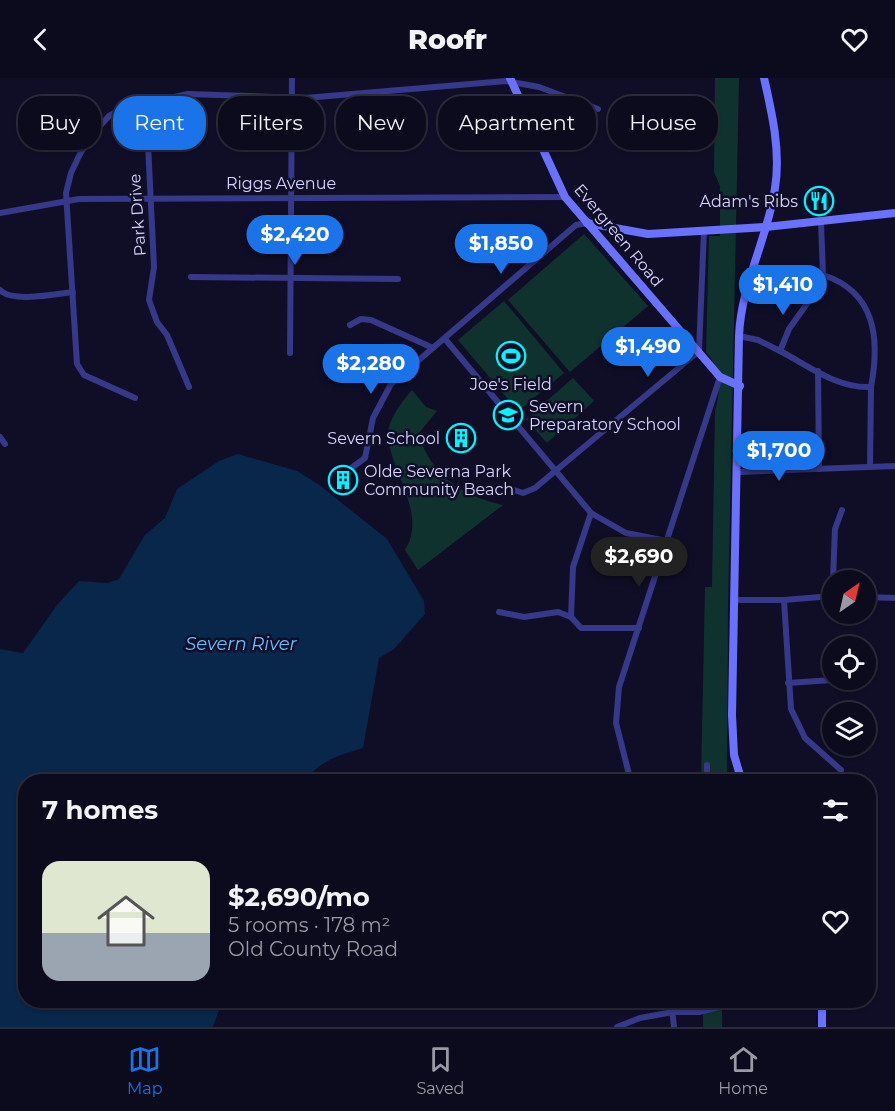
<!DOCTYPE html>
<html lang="en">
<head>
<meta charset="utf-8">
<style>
  body { margin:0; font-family:Montserrat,sans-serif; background:#151326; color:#f1f3f6; height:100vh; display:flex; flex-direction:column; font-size:22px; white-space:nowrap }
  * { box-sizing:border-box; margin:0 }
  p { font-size:20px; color:#9a9aa4 }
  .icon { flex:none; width:33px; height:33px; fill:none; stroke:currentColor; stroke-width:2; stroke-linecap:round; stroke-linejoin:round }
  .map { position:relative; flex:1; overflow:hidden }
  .drawer { position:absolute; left:18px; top:696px; width:858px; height:234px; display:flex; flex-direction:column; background:#0c0a1d; border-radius:24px; box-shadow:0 2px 4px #0004,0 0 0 2px #2c2b3b }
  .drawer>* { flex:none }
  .banner { position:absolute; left:18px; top:18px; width:860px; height:54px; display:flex; gap:12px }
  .needle { width:39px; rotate:34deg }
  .buttons { position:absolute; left:822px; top:492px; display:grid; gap:12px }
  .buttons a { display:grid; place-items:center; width:54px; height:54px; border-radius:50%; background:#0c0a1d; box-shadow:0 2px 4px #0004,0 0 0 2px #2c2b3b; font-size:30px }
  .price { position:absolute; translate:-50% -51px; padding:0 14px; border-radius:21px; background:#1a73e8; color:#fff; font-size:20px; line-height:39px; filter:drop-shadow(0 2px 3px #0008) }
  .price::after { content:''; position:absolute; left:50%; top:36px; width:18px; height:14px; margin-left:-9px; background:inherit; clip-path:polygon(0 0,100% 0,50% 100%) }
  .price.current { background:#222; color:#fff }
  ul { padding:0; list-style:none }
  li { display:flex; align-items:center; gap:18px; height:150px; padding:0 24px }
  li span { display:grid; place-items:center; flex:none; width:168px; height:120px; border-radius:18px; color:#555 }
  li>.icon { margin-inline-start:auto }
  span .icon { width:72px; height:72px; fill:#fffc; stroke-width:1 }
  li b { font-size:26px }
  h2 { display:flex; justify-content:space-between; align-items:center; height:72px; padding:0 24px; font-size:26px }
  .chip { padding:0 21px; border-radius:24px; background:#0c0a1d; box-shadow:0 2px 4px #0004,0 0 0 2px #2c2b3b; font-size:21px; line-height:54px }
  .chip.current { background:#1a73e8; color:#fff }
  header { display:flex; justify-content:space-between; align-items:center; height:78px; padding:0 24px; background:#0c0a1d; font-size:27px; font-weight:800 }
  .dock { display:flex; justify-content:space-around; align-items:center; height:84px; border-top:2px solid #2c2b3b; background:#0c0a1d; font-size:16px; color:#9a9aa4 }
  .dock a { display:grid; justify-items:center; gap:3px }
  .dock .current { color:#1a73e8 }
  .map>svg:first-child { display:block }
  .green { fill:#10322e }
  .water { fill:#09264b }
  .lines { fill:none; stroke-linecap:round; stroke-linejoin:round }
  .street { stroke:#363889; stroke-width:6 }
  .secondary { stroke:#6b71ff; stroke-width:8 }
  .labels { text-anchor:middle; stroke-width:5; stroke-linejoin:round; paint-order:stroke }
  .street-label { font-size:16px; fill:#d6d4ff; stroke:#100e27 }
  .poi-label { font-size:16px; fill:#d6d4ff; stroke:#100e27; text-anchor:end }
  .water-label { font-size:18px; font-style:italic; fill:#62c1ff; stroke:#100e27 }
</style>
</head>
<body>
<header><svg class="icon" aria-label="back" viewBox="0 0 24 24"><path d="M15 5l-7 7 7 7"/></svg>Roofr<svg class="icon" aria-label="heart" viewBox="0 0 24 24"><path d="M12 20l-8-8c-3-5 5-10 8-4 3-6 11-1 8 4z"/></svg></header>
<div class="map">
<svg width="895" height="949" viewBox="0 0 895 949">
  <rect width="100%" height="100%" fill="#100e27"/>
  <!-- green -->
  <g class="green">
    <path d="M715,0H739L728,532L727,703L701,704L705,509H712L715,333C721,310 722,293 706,274L709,158H720V108L714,94Z"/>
    <polygon points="584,156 648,228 570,294 508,222"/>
    <polygon points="504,223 564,295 518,333 458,262"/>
    <polygon points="573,300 594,323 547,365 526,341"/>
    <path d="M412,312L426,329L437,333L418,356C432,398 462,418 503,427L418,492L405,472C428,435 390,395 388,356C388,342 403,322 412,312Z"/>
    <rect x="703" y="923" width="19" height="26"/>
  </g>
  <!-- water -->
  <path class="water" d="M238,376L297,393L318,406L387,461L424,523L425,536L394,571L379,580L363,670C337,678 322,682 304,703L26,704V922L222,923L213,949H0V571L23,575L57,527L79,503L108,505L119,501L145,457L165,440L177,411L219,383Z"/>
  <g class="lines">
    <!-- street -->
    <g class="street">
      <polyline points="146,25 154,189 149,222 157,244 167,257 189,309"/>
      <polyline points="0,135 79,121 565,119"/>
      <polyline points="191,199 398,201"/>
      <path d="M0,212C11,225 56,216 73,214"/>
      <polyline points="350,247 361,241 371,242 433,270"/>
      <polyline points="739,258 758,262 780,273 789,251 816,213 823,197 821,144"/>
      <polyline points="445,261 591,435 626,455 667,463"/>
      <path d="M780,273C809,288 838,311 871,309C880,261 876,214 823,197"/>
      <polyline points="290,275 292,0"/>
      <polyline points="818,293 819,391"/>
      <polyline points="135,320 84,297 77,286 66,115 71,95 79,78 90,59 109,38 124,30 188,16 305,20 506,3 539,9 598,31"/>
      <polyline points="0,359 5,366"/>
      <polyline points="870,389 871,309"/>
      <polyline points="350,391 365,380 373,340 391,306 576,147 587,145"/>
      <polyline points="738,394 895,388"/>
      <polyline points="514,412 523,415 535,410 699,273 704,152"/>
      <polyline points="591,435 573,489 571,539 581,550 639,550"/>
      <polyline points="833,502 835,451 842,432"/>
      <polyline points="866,519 895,520"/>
      <polyline points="734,522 784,522 832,518"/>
      <polyline points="784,522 791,631 805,660 841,692"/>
      <polyline points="499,534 524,539 558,534 571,539"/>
      <polyline points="788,605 832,602"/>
      <polyline points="631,704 616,645 619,609 720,299"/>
      <polyline points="707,704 707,687"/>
      <polyline points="671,922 674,949"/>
      <polyline points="617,949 640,940 673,934 699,934 748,922"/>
    </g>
    <!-- secondary -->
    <g class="secondary">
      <polyline points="510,0 565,119 720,299 740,308"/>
      <polyline points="587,145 648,156 766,149 895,135"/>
      <path d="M742,704L734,677L732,637L739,258C741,206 768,160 775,110C781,74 772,35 764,0"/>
      <polyline points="822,922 822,949"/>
    </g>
  </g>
  <!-- icons -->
  <defs>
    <g id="restaurant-ring" transform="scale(1.5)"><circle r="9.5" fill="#100e27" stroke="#00f6ff" stroke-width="1.5"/><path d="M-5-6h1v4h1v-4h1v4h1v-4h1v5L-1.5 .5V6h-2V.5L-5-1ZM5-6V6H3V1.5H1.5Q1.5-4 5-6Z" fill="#00f6ff"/></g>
    <g id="stadium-ring" transform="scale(1.5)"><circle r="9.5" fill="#100e27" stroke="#00f6ff" stroke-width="1.5"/><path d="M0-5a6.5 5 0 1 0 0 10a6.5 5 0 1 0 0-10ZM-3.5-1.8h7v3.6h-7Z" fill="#00f6ff"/></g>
    <g id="school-ring" transform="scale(1.5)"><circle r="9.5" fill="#100e27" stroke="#00f6ff" stroke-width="1.5"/><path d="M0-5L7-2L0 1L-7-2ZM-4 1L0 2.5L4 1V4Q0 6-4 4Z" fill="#00f6ff"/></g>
    <g id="building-ring" transform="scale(1.5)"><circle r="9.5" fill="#100e27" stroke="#00f6ff" stroke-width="1.5"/><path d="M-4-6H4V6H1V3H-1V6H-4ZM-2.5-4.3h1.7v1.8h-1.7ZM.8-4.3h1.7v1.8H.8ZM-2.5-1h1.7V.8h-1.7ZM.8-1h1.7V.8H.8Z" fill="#00f6ff"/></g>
  </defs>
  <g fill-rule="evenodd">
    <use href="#restaurant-ring" x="819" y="123"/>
    <use href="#stadium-ring" x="511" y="278"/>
    <use href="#school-ring" x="508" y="337"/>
    <use href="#building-ring" x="461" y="360"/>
    <use href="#building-ring" x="343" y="402"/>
  </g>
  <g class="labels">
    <!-- street labels -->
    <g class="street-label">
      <text x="281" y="111">Riggs Avenue</text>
      <text transform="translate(137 137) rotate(-94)" y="6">Park Drive</text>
      <text transform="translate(619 157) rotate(50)" y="6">Evergreen Road</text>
    </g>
    <!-- poi labels -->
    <g class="poi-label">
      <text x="798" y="129">Adam's Ribs</text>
      <text x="511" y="312" text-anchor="middle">Joe's Field</text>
      <text x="529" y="334" text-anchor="start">Severn<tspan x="529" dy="18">Preparatory School</tspan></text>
      <text x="440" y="366">Severn School</text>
      <text x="364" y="399" text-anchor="start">Olde Severna Park<tspan x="364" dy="18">Community Beach</tspan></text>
    </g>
    <!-- water labels -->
    <g class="water-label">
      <text x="241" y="572">Severn River</text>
    </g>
  </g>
</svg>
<div class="buttons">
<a><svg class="needle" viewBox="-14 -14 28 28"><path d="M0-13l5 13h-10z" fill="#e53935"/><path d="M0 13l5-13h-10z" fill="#9a9aa4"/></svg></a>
<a><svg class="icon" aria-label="locate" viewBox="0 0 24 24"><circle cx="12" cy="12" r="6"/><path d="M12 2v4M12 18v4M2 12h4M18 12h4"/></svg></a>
<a><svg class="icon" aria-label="layers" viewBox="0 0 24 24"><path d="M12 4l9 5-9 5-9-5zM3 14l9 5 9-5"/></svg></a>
</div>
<b class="price" style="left:295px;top:188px">$2,420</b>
<b class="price" style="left:501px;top:197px">$1,850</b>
<b class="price" style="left:783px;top:238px">$1,410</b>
<b class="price" style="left:648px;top:300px">$1,490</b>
<b class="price" style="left:371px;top:317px">$2,280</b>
<b class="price" style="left:779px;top:404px">$1,700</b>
<b class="price current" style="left:639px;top:510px">$2,690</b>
<div class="banner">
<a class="chip">Buy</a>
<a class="chip current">Rent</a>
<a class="chip">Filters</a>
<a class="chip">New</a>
<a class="chip">Apartment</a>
<a class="chip">House</a>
</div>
<section class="drawer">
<h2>7 homes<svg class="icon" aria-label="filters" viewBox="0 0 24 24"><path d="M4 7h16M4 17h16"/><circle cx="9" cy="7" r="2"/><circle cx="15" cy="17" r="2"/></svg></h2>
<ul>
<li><span style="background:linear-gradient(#dfe7d0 60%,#9aa5b1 0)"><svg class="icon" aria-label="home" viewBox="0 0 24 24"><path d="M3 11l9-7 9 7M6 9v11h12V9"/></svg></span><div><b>$2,690/mo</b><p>5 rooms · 178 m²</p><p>Old County Road</p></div><svg class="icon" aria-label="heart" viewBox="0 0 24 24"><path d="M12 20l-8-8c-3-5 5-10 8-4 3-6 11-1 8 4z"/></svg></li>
</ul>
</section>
</div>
<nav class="dock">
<a class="current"><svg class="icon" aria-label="map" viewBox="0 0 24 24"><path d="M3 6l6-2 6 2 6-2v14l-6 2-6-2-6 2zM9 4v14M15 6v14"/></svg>Map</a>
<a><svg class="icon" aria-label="saved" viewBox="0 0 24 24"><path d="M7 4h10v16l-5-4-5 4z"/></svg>Saved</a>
<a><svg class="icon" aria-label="home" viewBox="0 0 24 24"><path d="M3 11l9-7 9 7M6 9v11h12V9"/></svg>Home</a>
</nav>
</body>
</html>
